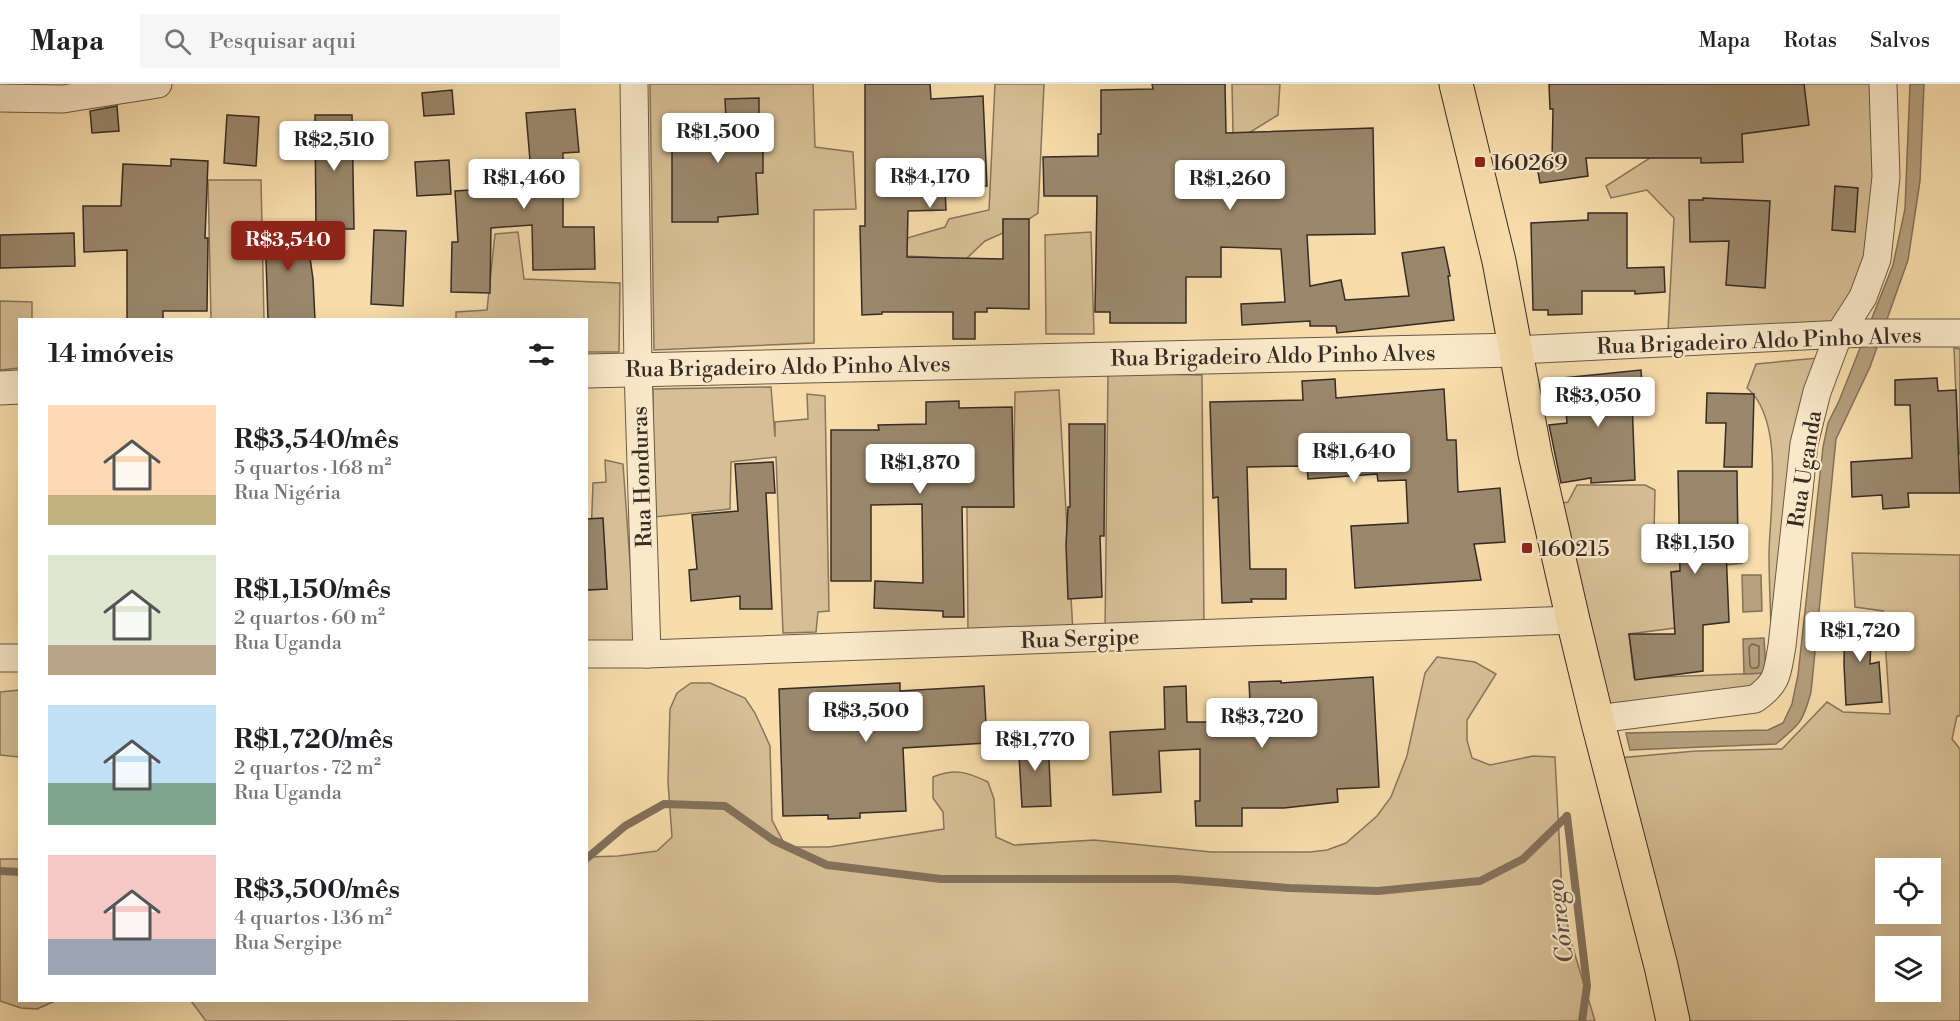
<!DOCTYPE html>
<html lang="pt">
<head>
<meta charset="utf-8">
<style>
  body { margin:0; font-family:"Libre Bodoni",serif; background:#f6f6f6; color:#202124; height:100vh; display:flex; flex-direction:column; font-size:22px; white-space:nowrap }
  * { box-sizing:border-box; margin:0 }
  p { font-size:20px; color:#757577 }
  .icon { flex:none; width:33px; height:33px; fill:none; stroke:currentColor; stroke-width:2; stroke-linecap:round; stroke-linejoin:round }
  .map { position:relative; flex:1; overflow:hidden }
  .sheet { position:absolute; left:18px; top:234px; width:570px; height:684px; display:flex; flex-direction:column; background:#fff; border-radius:0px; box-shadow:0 6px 24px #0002 }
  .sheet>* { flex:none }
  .buttons { position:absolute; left:1875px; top:774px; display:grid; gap:12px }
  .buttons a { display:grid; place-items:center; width:66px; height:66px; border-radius:0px; background:#fff; box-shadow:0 6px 24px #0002; font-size:30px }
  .price { position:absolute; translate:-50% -51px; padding:0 14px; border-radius:6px; background:#fff; color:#222; font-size:20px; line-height:39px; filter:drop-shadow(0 2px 3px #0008) }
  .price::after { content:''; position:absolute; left:50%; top:36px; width:18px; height:14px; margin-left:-9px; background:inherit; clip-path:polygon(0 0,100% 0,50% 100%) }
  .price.on { background:#8f2418; color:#fff }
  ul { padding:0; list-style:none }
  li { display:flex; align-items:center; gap:18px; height:150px; padding:0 30px }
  li span { display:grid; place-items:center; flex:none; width:168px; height:120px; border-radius:0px; color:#555 }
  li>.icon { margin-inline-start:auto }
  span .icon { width:72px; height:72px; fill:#fffc; stroke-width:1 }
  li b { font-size:26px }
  h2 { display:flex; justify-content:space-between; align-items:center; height:72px; padding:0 30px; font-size:26px }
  header { display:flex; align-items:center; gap:36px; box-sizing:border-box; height:84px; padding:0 30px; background:#fff; border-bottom:2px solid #e0e0e0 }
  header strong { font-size:28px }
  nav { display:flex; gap:33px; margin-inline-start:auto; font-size:21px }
  .search { width:420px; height:54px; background:#f6f6f6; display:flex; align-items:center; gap:15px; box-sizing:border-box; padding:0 21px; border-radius:0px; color:#757577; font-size:22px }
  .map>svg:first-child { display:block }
  .green { fill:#d7bf95; stroke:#87755e; stroke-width:1.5; fill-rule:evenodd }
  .water { fill:#b6a07e; stroke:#83715b; stroke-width:1.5 }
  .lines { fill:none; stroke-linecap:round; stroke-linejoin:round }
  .shore { stroke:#766652; stroke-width:1.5 }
  .stream { stroke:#83715b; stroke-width:8 }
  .building { fill:#9b886c; stroke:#372b26; stroke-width:1.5 }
  .minor-casing { stroke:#675848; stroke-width:29 }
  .tertiary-casing { stroke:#675848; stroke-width:35 }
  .primary-casing { stroke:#372b26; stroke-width:35 }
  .minor { stroke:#fae9c9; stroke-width:27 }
  .tertiary { stroke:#fae9c9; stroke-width:33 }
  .primary { stroke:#f8ddac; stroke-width:33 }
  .poi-dot { fill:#8f2418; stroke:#fae9c9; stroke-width:2 }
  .labels { text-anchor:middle; stroke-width:4.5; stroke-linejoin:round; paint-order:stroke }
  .poi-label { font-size:22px; fill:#372b26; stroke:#fae9c9; text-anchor:start }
  .street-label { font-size:22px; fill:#372b26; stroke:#fae9c9 }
  .water-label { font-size:24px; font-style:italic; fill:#5d4e40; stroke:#fae9c9 }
</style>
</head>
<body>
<header>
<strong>Mapa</strong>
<div class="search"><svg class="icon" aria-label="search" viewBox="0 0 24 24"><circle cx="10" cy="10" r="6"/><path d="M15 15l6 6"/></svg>Pesquisar aqui</div>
<nav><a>Mapa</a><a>Rotas</a><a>Salvos</a></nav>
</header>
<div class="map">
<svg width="1960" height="937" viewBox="0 0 1960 937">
  <rect width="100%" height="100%" fill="#f8ddac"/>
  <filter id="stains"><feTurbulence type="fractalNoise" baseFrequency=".00333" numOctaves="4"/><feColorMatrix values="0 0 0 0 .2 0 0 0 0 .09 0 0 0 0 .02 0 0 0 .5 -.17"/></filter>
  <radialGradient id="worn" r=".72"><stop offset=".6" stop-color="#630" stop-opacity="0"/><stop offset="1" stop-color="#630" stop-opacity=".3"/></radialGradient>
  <!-- green -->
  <g class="green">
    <polygon points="650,0 813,0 815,63 853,68 856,125 814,126 814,259 654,266"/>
    <polygon points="995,0 1044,0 1038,129 1029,135 1003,135 1003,149 985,157 966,175 906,172 907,154 945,143 949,135 989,126"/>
    <polygon points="1232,0 1280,0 1278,31 1249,49 1233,49"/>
    <polygon points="1743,0 1875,0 1879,91 1870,170 1844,227 1829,240 1668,246 1674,134 1647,106 1611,114 1606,102 1650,74"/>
    <polygon points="208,96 261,96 264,235 211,235"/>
    <polygon points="518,148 524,195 620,199 619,268 587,268 586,236 456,236 456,228 487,226 495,150"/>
    <polygon points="1091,148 1094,250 1046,250 1045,151"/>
    <polygon points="0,217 32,218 32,235 20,236 19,284 0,286"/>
    <polygon points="1954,264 1960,265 1960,371 1958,360"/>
    <path d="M1818,274L1772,570C1771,537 1769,502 1769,469C1770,424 1785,336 1747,304L1756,280Z"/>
    <polygon points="1108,289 1202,291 1204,544 1105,548"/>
    <polygon points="771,303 775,353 775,338 808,335 807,310 825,312 829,527 818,528 816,548 783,549 776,373 731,378 730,425 654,433 653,305"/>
    <polygon points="1059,306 1073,548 968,552 967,423 1013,423 1015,308"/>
    <polygon points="605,376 623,380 636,562 587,561 587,506 607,505 604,456 591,453 593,399 606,398"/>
    <polygon points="1577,401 1645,401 1655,406 1654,449 1658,458 1678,454 1679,465 1740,465 1742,479 1671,488 1675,544 1629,550 1634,594 1766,589 1760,602 1608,623 1557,420 1568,418"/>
    <path d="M1852,469L1960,471V632H1957L1952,655L1960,665V937H1682L1618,674L1696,667L1782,665L1827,618L1843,628L1890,630L1883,527L1855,523ZM1886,784H1930V830H1886ZM1886,862H1930V908H1886Z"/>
    <path d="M1437,573L1475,578L1496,590L1467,636V656L1472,674L1490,681L1533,672L1555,673L1562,809L1570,854L1595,937H206L191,917L586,916L587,773L618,772L657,767L672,753L668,698L670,625L677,609L691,599H710L745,614L755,629L770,662L772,736L786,763H829L944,745L943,728L933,714V693C955,684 967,688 988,698L994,715L996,753L1014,761L1094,756L1211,768H1310L1327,766L1346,759L1377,732L1391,713L1407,672L1425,589Z"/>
    <polygon points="19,606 19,673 0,671 0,608"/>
    <polygon points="0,775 19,775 20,916 55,917 37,925 21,924 0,917"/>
  </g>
  <!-- water -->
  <g class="water">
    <path d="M1910,0H1924L1920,97L1908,176L1870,283L1836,355L1811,608C1803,638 1800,640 1776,660L1630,666L1626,649L1768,646L1783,639L1792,620L1798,591L1823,363L1828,339L1839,317L1893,181L1905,125Z"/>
    <polygon points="1761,491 1762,527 1743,528 1742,491"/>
    <polygon points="1764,554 1766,589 1744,590 1743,555"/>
  </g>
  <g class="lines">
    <!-- shore -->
    <polygon class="shore" points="1752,560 1759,562 1759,581 1757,584 1752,584 1750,582 1749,563"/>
    <!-- stream -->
    <g class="stream">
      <polyline points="1567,732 1587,902 1582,937"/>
      <polyline points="586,775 625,742 664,720 725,722 773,756 827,781 941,795 1177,795 1289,804 1378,807 1480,797 1523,775 1567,732"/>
      <polyline points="0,787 20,788"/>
    </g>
  </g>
  <!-- building -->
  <g class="building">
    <polygon points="865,0 930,0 931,15 983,12 987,102 945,104 946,126 908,127 907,173 1003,175 1003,135 1029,135 1029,225 987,224 987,228 975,228 975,255 953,255 953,228 882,228 882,230 862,231 860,142 865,142"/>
    <polygon points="1152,0 1225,0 1226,49 1373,44 1375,150 1307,151 1310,202 1341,196 1345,216 1409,212 1402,169 1444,163 1450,192 1448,192 1454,236 1337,249 1336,242 1310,242 1310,237 1242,241 1241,220 1285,218 1281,165 1221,163 1221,193 1186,193 1186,239 1110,239 1110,228 1095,228 1097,112 1044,112 1043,73 1098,72 1098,50 1101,50 1101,6 1153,5"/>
    <polygon points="1549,0 1804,0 1809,41 1742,50 1743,78 1701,79 1701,74 1586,74 1588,92 1540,99 1536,77 1552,75 1553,25 1550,25"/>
    <polygon points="452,6 454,30 424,32 422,9"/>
    <polygon points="759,14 759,30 763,30 763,89 756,89 758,130 718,133 718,138 672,138 672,35 726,35 725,15"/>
    <polygon points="117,22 119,47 92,49 90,27"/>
    <polygon points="575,25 579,68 563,69 563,143 594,143 595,185 533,186 532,141 491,144 490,209 451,208 452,158 458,158 455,107 503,104 503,88 531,88 526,29"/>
    <polygon points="227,31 259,33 256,82 224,79"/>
    <polygon points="315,31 352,31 354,145 316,145"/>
    <polygon points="171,75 208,77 205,154 208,154 207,227 163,227 163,236 127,236 127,166 84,168 83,122 121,122 123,80 171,82"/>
    <polygon points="449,76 451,110 417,112 415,78"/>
    <polygon points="1835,102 1858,104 1855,148 1832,146"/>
    <polygon points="1703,114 1770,117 1765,204 1726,201 1729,157 1690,158 1689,116 1703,116"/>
    <polygon points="1588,129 1627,129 1627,184 1664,183 1665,208 1635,210 1635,207 1582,207 1582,230 1548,231 1548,226 1533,226 1531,139 1588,136"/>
    <polygon points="305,138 313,195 315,236 268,236 266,175 261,175 258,143"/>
    <polygon points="374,146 406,147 403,222 371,220"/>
    <polygon points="74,149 75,182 0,184 0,151"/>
    <polygon points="1641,286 1643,315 1632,316 1635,396 1591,399 1591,394 1561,399 1549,341 1567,339 1563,294"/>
    <polygon points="1937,294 1938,307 1956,306 1960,409 1908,409 1909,423 1883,425 1882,411 1852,413 1851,378 1912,374 1910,321 1895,321 1895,296"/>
    <polygon points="1335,295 1336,314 1444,305 1447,356 1456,356 1458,408 1500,404 1505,458 1474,460 1481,496 1355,504 1351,442 1408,439 1406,396 1378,397 1377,390 1308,395 1307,382 1247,383 1250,485 1286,485 1286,515 1251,515 1252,518 1222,519 1218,413 1213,414 1210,318 1303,316 1302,297"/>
    <polygon points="1707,309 1754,310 1752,383 1724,383 1726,339 1706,339"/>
    <polygon points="959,317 959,324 1012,323 1014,423 962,423 964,533 943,533 943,527 874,524 875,497 923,499 922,420 871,421 871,497 831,497 831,346 879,346 878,341 926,340 926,318"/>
    <polygon points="1069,340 1105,340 1104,452 1100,452 1102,513 1068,515 1066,461 1068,423 1070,423"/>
    <polygon points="773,378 775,409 766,409 772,525 740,525 740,512 691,517 689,486 697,485 692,431 738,427 735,380"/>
    <polygon points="1678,387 1737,387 1738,465 1726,465 1729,538 1703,541 1703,587 1635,596 1629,550 1675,550 1671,488 1680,487"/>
    <polygon points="603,434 607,505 586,506 586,435"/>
    <polygon points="1845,532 1872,532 1870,580 1879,578 1882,618 1846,621 1844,580"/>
    <polygon points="1373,593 1379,703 1337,705 1338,718 1284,724 1242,724 1242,742 1196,742 1195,717 1200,717 1200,665 1159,667 1161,708 1113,711 1110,648 1165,645 1164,603 1186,602 1187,638 1251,638 1249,598 1281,597 1281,599"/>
    <polygon points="900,599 900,607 984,602 987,659 903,664 906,727 860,729 860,734 828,735 828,731 783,732 779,605"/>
    <polygon points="1048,652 1051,722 1022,723 1018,654"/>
  </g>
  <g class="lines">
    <!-- minor casing -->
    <g class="minor-casing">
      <g id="minor">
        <polyline points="634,0 638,285 647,570"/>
        <polyline points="0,14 63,15 158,0"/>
        <polyline points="1516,266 1865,249 1960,249"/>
        <polyline points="586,570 647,570 1573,536"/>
        <polyline points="0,574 20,574"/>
        <path d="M1597,635L1755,615C1779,598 1777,589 1782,562L1804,360L1817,308L1838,252L1863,213L1877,175L1886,93L1883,0"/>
      </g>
    </g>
    <!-- tertiary casing -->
    <g class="tertiary-casing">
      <g id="tertiary">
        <polyline points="586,287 1516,266"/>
        <polyline points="0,304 20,303"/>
      </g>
    </g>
    <!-- primary casing -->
    <g class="primary-casing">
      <polyline id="primary" points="1456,0 1499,177 1535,370 1573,536 1597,635 1661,882 1673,937"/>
    </g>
    <!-- minor -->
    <use href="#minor" class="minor"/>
    <!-- tertiary -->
    <use href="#tertiary" class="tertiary"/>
    <!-- primary -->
    <use href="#primary" class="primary"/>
  </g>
  <!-- markers -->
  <g class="poi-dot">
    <rect x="1474" y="72" width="12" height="12" rx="3"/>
    <rect x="1521" y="458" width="12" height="12" rx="3"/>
  </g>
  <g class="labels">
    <!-- poi labels -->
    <g class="poi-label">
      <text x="1492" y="86">160269</text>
      <text x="1539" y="472">160215</text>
    </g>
    <!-- street labels -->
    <g class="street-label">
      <text transform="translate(1759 256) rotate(-2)" y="8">Rua Brigadeiro Aldo Pinho Alves</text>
      <text transform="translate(1273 271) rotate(-1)" y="8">Rua Brigadeiro Aldo Pinho Alves</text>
      <text transform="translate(788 282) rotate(-1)" y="8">Rua Brigadeiro Aldo Pinho Alves</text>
      <text transform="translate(1804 385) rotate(-81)" y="8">Rua Uganda</text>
      <text transform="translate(641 393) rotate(-92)" y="8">Rua Honduras</text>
      <text transform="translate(1080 554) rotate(-2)" y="8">Rua Sergipe</text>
    </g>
    <!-- water labels -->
    <g class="water-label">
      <text transform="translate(1560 837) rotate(-97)" y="8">Córrego</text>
    </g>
  </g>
  <rect width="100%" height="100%" filter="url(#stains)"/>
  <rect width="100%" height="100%" fill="url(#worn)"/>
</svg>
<div class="buttons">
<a><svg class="icon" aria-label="locate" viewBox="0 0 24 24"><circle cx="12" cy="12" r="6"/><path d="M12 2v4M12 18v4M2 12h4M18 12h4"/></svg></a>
<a><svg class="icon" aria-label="layers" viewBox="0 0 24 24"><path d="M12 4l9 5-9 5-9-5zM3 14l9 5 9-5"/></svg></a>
</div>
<b class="price" style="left:718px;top:80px">R$1,500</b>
<b class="price" style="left:334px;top:88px">R$2,510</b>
<b class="price" style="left:930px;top:125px">R$4,170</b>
<b class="price" style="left:524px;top:126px">R$1,460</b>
<b class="price" style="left:1230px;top:127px">R$1,260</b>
<b class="price on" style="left:288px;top:188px">R$3,540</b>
<b class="price" style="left:1598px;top:344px">R$3,050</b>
<b class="price" style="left:1354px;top:400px">R$1,640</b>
<b class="price" style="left:920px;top:411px">R$1,870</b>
<b class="price" style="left:1695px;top:491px">R$1,150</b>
<b class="price" style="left:1860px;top:579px">R$1,720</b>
<b class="price" style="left:866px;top:659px">R$3,500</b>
<b class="price" style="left:1262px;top:665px">R$3,720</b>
<b class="price" style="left:1035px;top:688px">R$1,770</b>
<section class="sheet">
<h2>14 imóveis<svg class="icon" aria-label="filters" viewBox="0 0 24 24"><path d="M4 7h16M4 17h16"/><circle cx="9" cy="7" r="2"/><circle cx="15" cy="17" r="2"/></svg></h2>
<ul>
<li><span style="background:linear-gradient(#ffd9b3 75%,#c2b280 0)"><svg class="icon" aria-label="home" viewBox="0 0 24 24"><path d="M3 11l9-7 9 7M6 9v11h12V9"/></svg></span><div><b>R$3,540/mês</b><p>5 quartos · 168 m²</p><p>Rua Nigéria</p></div></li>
<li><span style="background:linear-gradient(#dfe7d0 75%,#b9a48a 0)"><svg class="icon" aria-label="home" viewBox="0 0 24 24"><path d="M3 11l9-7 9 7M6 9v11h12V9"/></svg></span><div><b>R$1,150/mês</b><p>2 quartos · 60 m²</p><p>Rua Uganda</p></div></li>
<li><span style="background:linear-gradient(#bfe0f5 65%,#7fa58c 0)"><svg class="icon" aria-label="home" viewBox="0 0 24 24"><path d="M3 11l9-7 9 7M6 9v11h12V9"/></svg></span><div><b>R$1,720/mês</b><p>2 quartos · 72 m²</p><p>Rua Uganda</p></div></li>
<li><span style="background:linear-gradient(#f6c9c9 70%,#9aa5b1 0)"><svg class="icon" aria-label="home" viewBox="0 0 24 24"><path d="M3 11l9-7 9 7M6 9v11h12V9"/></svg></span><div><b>R$3,500/mês</b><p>4 quartos · 136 m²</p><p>Rua Sergipe</p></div></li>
</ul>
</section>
</div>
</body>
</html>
